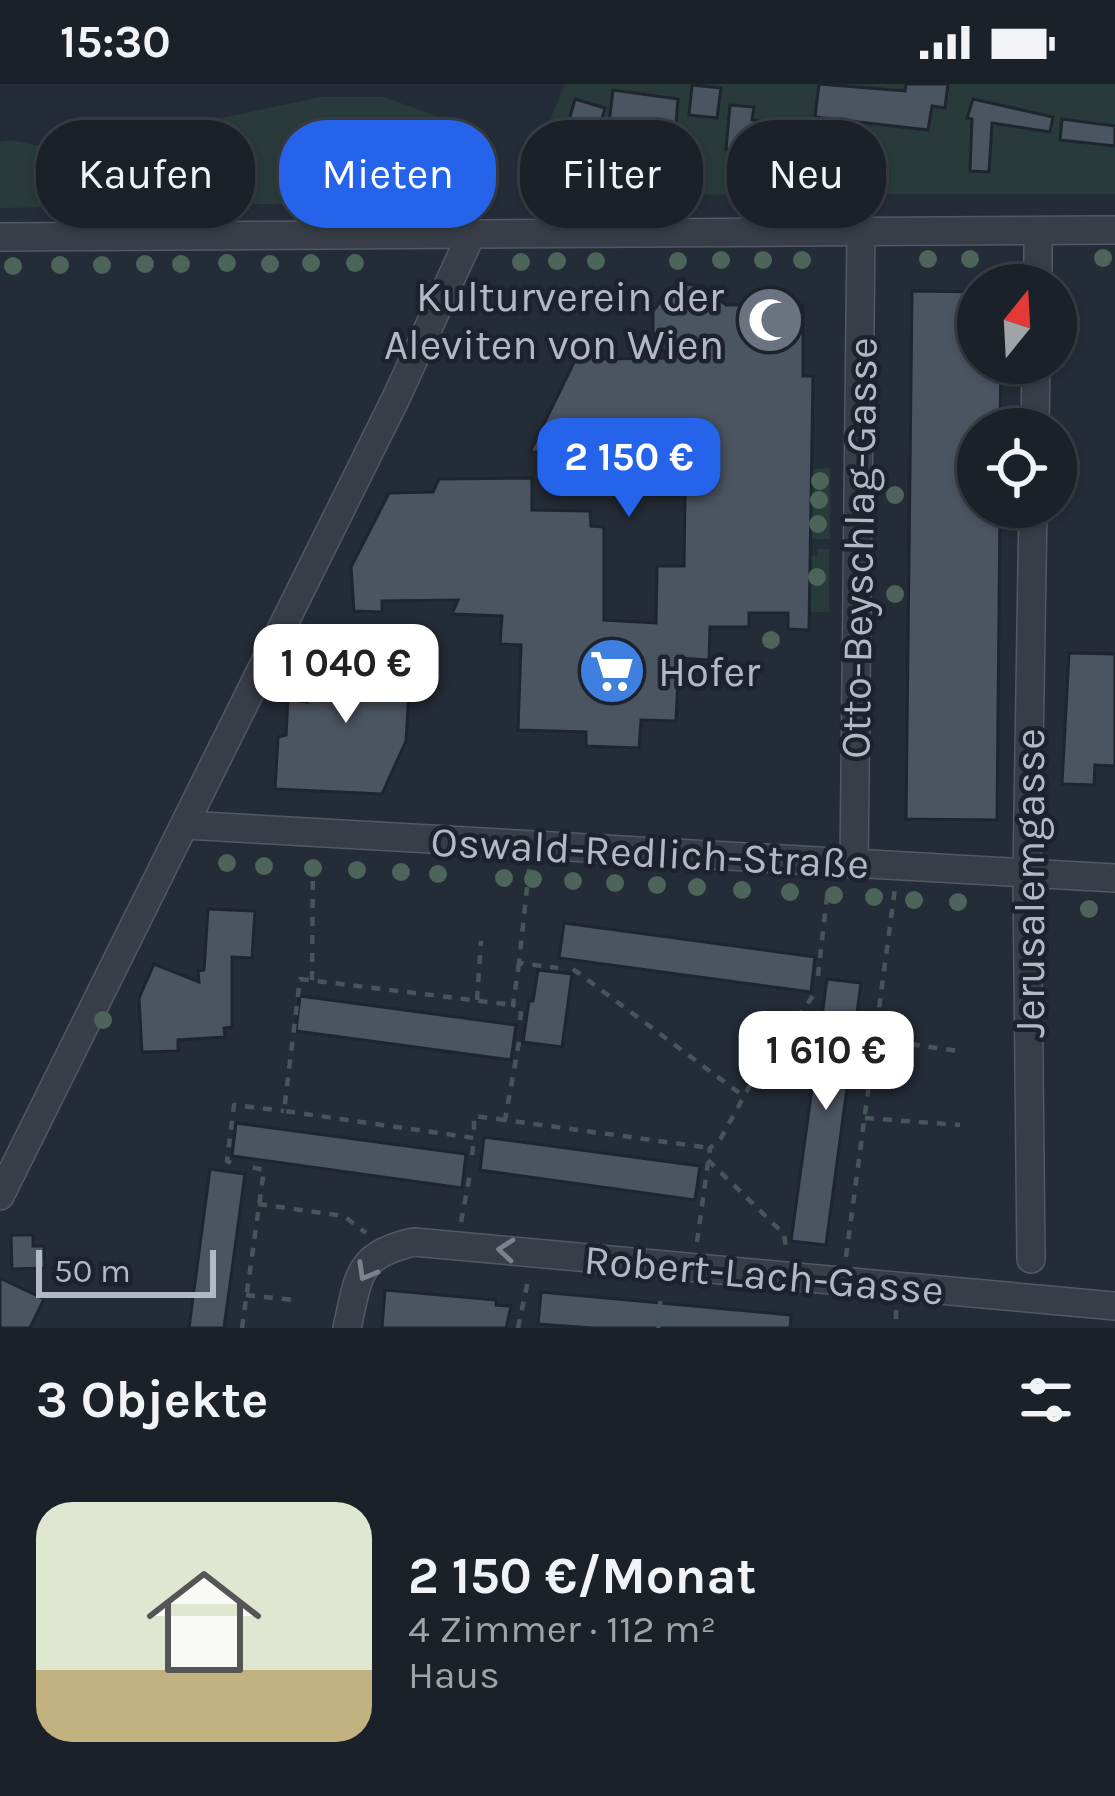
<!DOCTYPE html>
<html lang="de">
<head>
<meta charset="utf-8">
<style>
  body { margin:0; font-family:Karla,sans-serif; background:#242931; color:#f1f3f6; height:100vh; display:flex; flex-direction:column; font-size:45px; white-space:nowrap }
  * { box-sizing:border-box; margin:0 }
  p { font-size:39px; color:#a0a3a8 }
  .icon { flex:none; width:66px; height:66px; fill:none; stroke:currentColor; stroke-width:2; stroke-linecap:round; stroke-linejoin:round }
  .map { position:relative; height:1244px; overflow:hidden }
  .details { display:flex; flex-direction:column; background:#1b2129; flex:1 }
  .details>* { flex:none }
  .top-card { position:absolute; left:36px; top:36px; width:1044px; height:108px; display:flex; gap:24px }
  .needle { width:78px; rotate:18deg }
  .tools { position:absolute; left:957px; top:180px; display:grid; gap:24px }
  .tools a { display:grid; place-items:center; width:120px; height:120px; border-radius:50%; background:#1b2129; box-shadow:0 3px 9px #0004,0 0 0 3px #393e46; font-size:60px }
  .scale { position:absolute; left:36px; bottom:30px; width:180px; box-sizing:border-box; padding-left:12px; border:6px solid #b3b9c4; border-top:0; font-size:33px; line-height:42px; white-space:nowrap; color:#b3b9c4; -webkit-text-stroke:9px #1d232d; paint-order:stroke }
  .price { position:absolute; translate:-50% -102px; padding:0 27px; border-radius:24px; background:#fff; color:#222; font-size:39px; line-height:78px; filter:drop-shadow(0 3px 6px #0008) }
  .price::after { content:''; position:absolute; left:50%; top:72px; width:36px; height:27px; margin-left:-18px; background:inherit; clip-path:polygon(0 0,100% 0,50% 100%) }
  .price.active { background:#2563eb; color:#fff }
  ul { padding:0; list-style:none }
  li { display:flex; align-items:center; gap:36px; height:300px; padding:0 36px }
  li span { display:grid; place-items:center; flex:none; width:336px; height:240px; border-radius:36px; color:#555 }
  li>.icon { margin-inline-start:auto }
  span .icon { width:144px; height:144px; fill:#fffc; stroke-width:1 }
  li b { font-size:51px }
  h2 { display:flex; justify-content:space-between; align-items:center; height:144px; padding:0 36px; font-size:51px }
  .tag { padding:0 42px; border-radius:48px; background:#1b2129; box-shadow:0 3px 9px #0004,0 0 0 3px #393e46; font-size:42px; line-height:108px }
  .tag.active { background:#2563eb; color:#fff }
  .status { display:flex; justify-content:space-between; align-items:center; height:84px; padding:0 60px; background:#1b2129; direction:ltr }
  .status svg { height:33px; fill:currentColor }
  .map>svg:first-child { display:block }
  .green { fill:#293a3a }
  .building { fill:#4b5461; stroke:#1f252f; stroke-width:3 }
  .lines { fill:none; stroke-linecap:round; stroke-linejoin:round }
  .street-casing { stroke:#535963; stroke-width:30 }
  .path { stroke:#465558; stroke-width:4.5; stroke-dasharray:9 9; stroke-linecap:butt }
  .street { stroke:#383e48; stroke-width:27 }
  .tree { fill:#4c6459 }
  .oneway { stroke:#7c828c }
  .labels { text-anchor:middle; stroke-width:9; stroke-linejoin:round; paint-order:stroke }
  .poi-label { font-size:42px; fill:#b3b9c4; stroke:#1d232d; text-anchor:end }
  .street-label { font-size:42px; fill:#b3b9c4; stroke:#1d232d }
</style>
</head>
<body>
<div class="status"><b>15:30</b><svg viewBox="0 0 49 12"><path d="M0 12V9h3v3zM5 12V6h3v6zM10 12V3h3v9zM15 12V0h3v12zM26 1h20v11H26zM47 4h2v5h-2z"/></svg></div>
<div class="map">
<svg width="1115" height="1244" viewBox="0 0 1115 1244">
  <rect width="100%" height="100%" fill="#242c37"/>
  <!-- green -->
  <g class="green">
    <polygon points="565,0 1115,0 1115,110 519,111"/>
    <polygon points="321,13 384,13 442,34 442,106 356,109 346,119 0,124 0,58 12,56 64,67"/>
    <polygon points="830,384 830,455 812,455 811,385"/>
    <polygon points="817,465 829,465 829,528 811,528 810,472 817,472"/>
  </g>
  <!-- building -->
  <g class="building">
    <polygon points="819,0 905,7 906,0 948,0 945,24 932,22 928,46 815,33"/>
    <polygon points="692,1 721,4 717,34 689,31"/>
    <polygon points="613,6 678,15 675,52 656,50 656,44 609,39"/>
    <polygon points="575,15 605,24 596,56 566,47"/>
    <polygon points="973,15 1053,33 1050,48 992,39 989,88 970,87 972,35 967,34"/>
    <polygon points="730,21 754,23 752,36 785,39 783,70 726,65"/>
    <polygon points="1062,35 1115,42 1115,62 1060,56"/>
    <polygon points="682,200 704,202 726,221 803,221 803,292 813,292 809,546 788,545 788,529 749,529 749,543 710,543 709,576 679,574 676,637 641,636 639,664 586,662 586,648 518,646 521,561 500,560 502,532 452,530 458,516 382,517 382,528 354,527 351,483 389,409 433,408 439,395 532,394 532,426 590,427 591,442 604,443 604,536 656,539 657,482 684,482 685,411 646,411 646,368 530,368 580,266 596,266 596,275 668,274 653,248 653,227 669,206"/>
    <polygon points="912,207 978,208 978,279 1001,279 1000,345 978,345 978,423 1000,423 997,736 906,735"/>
    <polygon points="1069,569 1115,570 1115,682 1095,681 1094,701 1062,700"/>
    <polygon points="308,573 411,573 406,657 382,710 275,705 278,653 286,651 288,615 307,618"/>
    <polygon points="208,825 255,827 252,874 232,873 232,943 224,944 225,953 178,956 178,967 142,968 139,914 154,880 199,898 198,887 204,886"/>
    <polygon points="564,839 815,873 811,908 559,874"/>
    <polygon points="538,886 572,890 562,963 523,958 529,917 533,917"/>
    <polygon points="827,895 861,899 826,1161 791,1157"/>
    <polygon points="300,912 516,941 511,976 296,947"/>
    <polygon points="236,1039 466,1070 462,1104 232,1072"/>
    <polygon points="484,1053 700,1082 695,1116 480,1086"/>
    <polygon points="210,1085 245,1090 224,1244 189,1244"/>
    <polygon points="11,1151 33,1151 33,1162 44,1162 45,1184 12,1185"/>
    <polygon points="0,1194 44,1215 30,1244 0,1244"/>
    <polygon points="385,1206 496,1216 496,1221 511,1222 506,1244 382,1244"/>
    <polygon points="541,1208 791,1231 790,1244 593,1244 538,1240"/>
  </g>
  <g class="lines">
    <!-- street casing -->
    <g class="street-casing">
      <g id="street">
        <polyline points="0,153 1115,146"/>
        <polyline points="1038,201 1038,147"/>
        <polyline points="1035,345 1036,279"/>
        <polyline points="185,741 1115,794"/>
        <polyline points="854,781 861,148"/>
        <polyline points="0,1112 396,314 471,151"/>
        <polyline points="1031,1175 1027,790 1033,423"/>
        <path d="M347,1244C359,1192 356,1171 414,1158L1115,1222"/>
      </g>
    </g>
    <!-- path -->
    <g class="path">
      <polyline points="529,785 519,879 558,884"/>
      <polyline points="519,879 513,921 521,924 520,944"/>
      <polyline points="573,885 742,1011"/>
      <polyline points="818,892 828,803"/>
      <polyline points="312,896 313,776"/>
      <polyline points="477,916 481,857"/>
      <polyline points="875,955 958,967"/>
      <polyline points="519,958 505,1036 710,1064"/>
      <polyline points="865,1034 960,1041"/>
      <polyline points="505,1036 474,1032 474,1054 284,1027 300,895 513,921"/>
      <polyline points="472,1071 474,1054"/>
      <polyline points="708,1076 784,1150 786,1164"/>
      <polyline points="231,1079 227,1077 234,1021 284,1027"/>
      <polyline points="258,1120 344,1132 366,1149"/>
      <polyline points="461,1138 471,1085"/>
      <polyline points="697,1158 710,1064 721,1054 753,996 815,909"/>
      <polyline points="846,1173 895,804"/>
      <polyline points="246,1211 293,1216"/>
      <polyline points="896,1226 896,1244"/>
      <polyline points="242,1244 264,1086 246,1082"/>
      <polyline points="518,1244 529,1192"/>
      <polyline points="658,1244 661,1208"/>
    </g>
    <!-- street -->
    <use href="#street" class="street"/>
  </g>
  <!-- trees -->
  <g class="tree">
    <circle cx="416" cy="42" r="9"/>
    <circle cx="387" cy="47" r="9"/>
    <circle cx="393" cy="76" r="9"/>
    <circle cx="362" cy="79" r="9"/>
    <circle cx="439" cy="88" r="9"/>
    <circle cx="406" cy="91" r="9"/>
    <circle cx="383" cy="98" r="9"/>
    <circle cx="1103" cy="174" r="9"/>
    <circle cx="928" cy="175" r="9"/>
    <circle cx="970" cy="175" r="9"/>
    <circle cx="721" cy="176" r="9"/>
    <circle cx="763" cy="176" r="9"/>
    <circle cx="802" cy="176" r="9"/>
    <circle cx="557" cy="177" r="9"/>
    <circle cx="596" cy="177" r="9"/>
    <circle cx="678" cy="177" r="9"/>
    <circle cx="521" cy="178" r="9"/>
    <circle cx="227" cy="179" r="9"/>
    <circle cx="311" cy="179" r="9"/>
    <circle cx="355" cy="179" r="9"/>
    <circle cx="145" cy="180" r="9"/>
    <circle cx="181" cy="180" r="9"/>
    <circle cx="270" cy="180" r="9"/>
    <circle cx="60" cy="181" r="9"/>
    <circle cx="102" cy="181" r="9"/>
    <circle cx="13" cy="182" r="9"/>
    <circle cx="820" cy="397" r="9"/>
    <circle cx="895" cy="411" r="9"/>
    <circle cx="819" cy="416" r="9"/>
    <circle cx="818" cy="440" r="9"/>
    <circle cx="817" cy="493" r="9"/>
    <circle cx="895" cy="510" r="9"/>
    <circle cx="771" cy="556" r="9"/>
    <circle cx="227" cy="779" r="9"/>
    <circle cx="264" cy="782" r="9"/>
    <circle cx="313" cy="784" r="9"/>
    <circle cx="357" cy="786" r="9"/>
    <circle cx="401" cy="788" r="9"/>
    <circle cx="438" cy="790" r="9"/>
    <circle cx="504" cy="794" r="9"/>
    <circle cx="533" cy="795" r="9"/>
    <circle cx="573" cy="797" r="9"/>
    <circle cx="615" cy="799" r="9"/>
    <circle cx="657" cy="801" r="9"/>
    <circle cx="697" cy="803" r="9"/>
    <circle cx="742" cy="806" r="9"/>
    <circle cx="790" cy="808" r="9"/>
    <circle cx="834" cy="811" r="9"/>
    <circle cx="874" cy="813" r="9"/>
    <circle cx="914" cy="816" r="9"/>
    <circle cx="958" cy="818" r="9"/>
    <circle cx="1089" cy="825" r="9"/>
    <circle cx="103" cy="936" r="9"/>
  </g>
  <!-- one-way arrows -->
  <defs><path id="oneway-chevron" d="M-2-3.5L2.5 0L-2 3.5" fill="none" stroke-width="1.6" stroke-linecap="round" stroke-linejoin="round" transform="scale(3)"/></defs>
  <g class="oneway">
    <use href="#oneway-chevron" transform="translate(506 1166) rotate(-175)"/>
    <use href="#oneway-chevron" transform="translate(366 1188) rotate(120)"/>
  </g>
  <!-- icons -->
  <defs>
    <g id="mosque-disc" transform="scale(3.45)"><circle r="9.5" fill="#6b7280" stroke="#1d232d"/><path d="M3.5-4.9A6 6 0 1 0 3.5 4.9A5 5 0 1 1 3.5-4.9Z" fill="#fff"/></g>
    <g id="supermarket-disc" transform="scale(3.45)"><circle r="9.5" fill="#3f7fe0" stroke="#1d232d"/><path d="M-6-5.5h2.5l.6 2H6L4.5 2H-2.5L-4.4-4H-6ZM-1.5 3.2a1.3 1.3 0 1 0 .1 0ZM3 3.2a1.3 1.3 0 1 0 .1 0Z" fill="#fff"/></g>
  </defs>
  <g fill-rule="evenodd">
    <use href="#mosque-disc" x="770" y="236"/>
    <use href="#supermarket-disc" x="612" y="587"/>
  </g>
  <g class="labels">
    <!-- poi labels -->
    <g class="poi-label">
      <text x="724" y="227">Kulturverein der<tspan x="724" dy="48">Aleviten von Wien</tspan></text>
      <text x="658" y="602" text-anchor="start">Hofer</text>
    </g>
    <!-- street labels -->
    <g class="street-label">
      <text transform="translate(858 464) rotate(-89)" y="15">Otto-Beyschlag-Gasse</text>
      <text transform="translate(650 768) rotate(3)" y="15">Oswald-Redlich-Straße</text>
      <text transform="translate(1029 799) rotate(-90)" y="15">Jerusalemgasse</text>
      <text transform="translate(764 1190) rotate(5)" y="15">Robert-Lach-Gasse</text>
    </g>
  </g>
</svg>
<div class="tools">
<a><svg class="needle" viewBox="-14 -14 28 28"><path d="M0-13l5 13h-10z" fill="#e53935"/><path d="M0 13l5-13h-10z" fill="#a0a3a8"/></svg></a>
<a><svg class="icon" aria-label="locate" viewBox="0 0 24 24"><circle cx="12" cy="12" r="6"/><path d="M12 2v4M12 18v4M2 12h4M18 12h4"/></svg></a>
</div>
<div class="scale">50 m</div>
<b class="price active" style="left:629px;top:436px">2 150 €</b>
<b class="price" style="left:346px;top:642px">1 040 €</b>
<b class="price" style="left:826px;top:1029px">1 610 €</b>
<div class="top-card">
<a class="tag">Kaufen</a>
<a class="tag active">Mieten</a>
<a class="tag">Filter</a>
<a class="tag">Neu</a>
</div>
</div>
<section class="details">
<h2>3 Objekte<svg class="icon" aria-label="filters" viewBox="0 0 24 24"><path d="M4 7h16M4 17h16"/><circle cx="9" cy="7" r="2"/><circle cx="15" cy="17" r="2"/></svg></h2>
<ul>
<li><span style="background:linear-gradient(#dfe7d0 70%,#c2b280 0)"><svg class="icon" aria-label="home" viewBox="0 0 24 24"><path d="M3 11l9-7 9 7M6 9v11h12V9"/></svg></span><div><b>2 150 €/Monat</b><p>4 Zimmer · 112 m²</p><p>Haus</p></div></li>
</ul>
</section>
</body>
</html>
